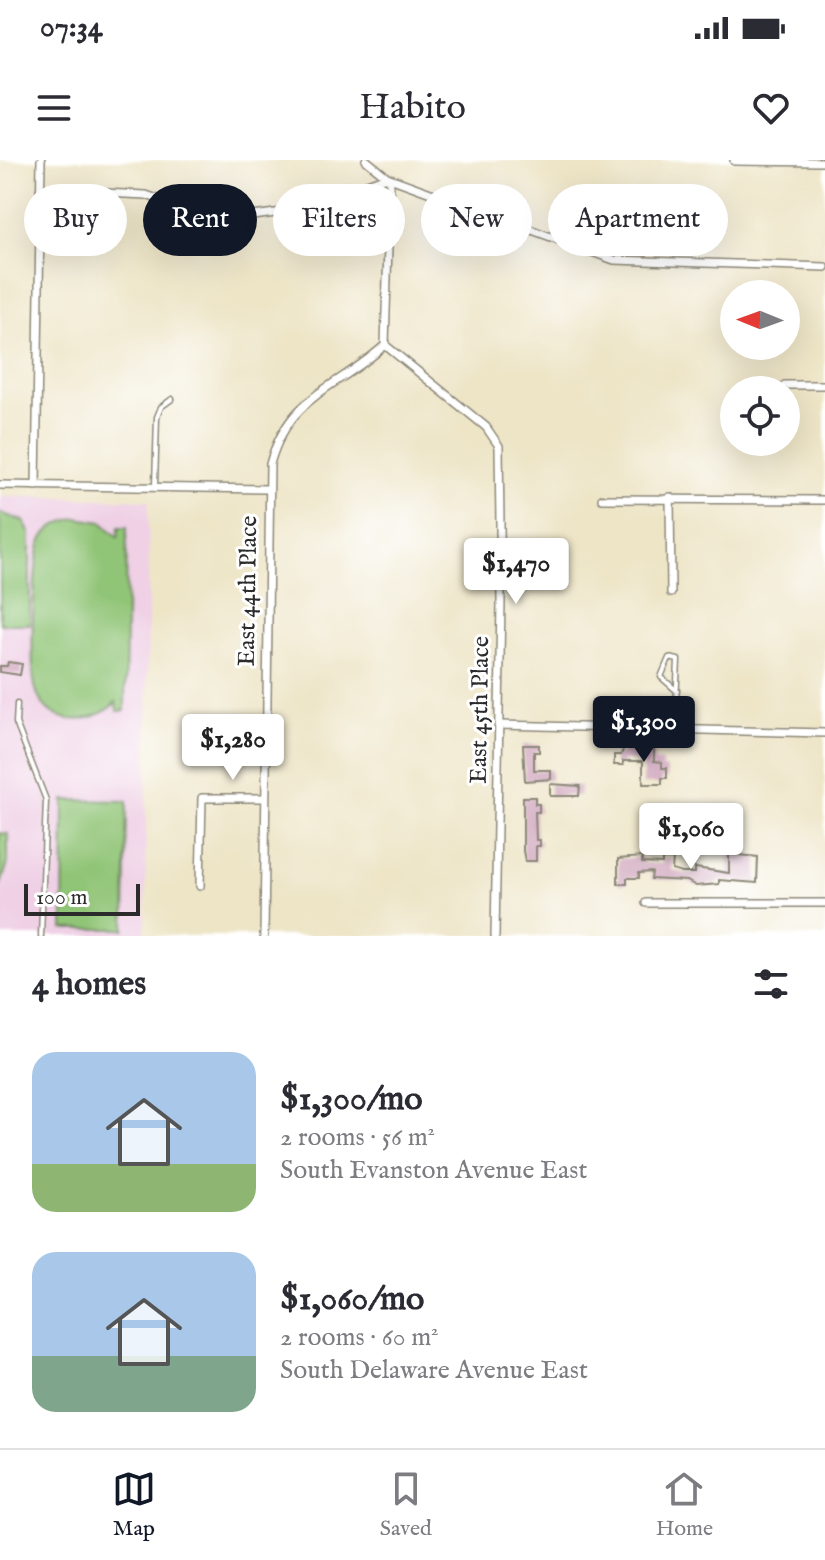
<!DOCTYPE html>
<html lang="en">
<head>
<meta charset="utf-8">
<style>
  body { margin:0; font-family:"IM FELL English",serif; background:#f2f2f3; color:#2b2b33; height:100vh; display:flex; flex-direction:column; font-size:30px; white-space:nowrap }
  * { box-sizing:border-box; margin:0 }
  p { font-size:26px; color:#7c7c81 }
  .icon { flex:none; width:44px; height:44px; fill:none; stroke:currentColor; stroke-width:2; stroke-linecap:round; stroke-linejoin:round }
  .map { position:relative; height:776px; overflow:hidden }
  .details { display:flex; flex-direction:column; background:#fff; flex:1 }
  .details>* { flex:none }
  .banner { position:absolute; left:24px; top:24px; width:778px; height:72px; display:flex; gap:16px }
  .needle { width:52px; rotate:271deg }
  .buttons { position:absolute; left:720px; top:120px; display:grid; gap:16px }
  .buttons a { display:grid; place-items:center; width:80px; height:80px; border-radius:50%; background:#fff; box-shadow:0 8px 32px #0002; font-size:40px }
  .scale { position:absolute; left:24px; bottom:20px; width:116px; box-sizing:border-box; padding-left:8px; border:4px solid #2b2b2b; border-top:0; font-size:22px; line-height:28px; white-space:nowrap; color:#2b2b2b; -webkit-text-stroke:6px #fff; paint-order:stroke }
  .price { position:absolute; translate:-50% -68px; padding:0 18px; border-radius:8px; background:#fff; color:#222; font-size:26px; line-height:52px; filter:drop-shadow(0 2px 4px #0008) }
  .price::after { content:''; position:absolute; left:50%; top:48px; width:24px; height:18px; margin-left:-12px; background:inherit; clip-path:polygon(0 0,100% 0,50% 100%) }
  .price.on { background:#111827; color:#fff }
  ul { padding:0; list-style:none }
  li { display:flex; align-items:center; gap:24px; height:200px; padding:0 32px }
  li span { display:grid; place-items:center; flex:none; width:224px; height:160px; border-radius:24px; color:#555 }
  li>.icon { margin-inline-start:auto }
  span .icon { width:96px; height:96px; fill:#fffc; stroke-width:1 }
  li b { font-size:34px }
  h2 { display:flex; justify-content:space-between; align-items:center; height:96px; padding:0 32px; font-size:34px }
  .tag { padding:0 28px; border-radius:36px; background:#fff; box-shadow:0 8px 32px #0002; font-size:28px; line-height:72px }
  .tag.on { background:#111827; color:#fff }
  .status { display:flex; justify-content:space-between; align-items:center; height:56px; padding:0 40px; background:#fff; direction:ltr }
  .status svg { height:22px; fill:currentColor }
  header { display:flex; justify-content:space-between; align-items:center; height:104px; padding:0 32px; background:#fff; font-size:36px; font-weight:600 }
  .tab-bar { display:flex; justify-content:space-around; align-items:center; height:112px; border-top:2px solid #e1e1e2; background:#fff; font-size:22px; color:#7c7c81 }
  .tab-bar a { display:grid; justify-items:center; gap:4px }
  .tab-bar .on { color:#111827 }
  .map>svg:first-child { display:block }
  .built { fill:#efd0e5 }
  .green { fill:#90c476; stroke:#5e7850; stroke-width:2 }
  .building { fill:#cfa4bc }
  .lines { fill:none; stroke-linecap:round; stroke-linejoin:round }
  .lane-casing { stroke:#8c8879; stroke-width:7 }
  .street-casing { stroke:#8c8879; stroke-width:10 }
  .lane { stroke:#fff; stroke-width:4 }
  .street { stroke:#fff; stroke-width:7 }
  .labels { text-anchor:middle; stroke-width:6; stroke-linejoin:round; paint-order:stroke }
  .street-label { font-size:24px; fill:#2b2b2b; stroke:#fff }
</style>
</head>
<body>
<div class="status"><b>07:34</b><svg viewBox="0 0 49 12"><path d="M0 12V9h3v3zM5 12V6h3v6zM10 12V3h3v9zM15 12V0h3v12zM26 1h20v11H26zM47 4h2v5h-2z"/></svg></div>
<header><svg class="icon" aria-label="menu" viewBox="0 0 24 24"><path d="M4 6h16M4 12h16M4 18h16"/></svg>Habito<svg class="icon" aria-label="heart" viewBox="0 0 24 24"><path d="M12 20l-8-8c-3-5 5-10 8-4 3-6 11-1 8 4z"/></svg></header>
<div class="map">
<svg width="825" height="776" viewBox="0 0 825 776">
  <rect width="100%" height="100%" fill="#fff"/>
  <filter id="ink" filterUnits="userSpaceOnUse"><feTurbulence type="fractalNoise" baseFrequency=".0125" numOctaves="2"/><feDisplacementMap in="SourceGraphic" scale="16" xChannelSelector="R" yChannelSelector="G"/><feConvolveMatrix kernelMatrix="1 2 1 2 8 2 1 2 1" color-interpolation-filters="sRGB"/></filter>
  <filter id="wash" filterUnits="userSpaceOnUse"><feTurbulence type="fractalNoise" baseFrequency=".006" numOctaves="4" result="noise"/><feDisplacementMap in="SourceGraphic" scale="32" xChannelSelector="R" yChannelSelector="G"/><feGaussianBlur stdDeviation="1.8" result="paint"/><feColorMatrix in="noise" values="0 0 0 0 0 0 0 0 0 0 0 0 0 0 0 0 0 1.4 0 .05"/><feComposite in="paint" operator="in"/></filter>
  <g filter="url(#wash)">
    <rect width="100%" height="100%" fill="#eee5c7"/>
    <!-- built -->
    <polygon class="built" points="0,336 149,340 145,776 0,776"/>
    <!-- green -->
    <g class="green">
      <polygon points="0,353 24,361 30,373 30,464 0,464"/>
      <path d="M77,358L102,362L118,377L119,367H127L125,551H117L116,542C91,568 44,567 35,526C30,506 33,395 42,380C50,366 62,361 77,358Z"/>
      <polygon points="64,640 127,641 125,769 63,769"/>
      <polygon points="0,673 8,674 8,703 0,727"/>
    </g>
    <g id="blocks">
      <!-- building -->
      <g class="building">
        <polygon points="8,502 22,504 20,515 0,512 0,506 7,506"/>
        <polygon points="523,585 539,585 539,592 534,592 534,610 551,610 551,619 525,621"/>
        <polygon points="624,587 654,588 654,601 662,602 662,608 667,608 667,618 662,618 662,624 643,624 643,601 623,601 623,605 614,605 614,595 621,595"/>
        <polygon points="550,624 580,626 579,636 550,636"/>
        <polygon points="523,637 535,637 535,644 539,644 539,652 535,652 536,680 540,680 540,686 536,686 536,701 525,701 523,691"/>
        <polygon points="729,694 758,697 757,723 719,720 719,724 696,726 687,721 651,719 652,712 639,713 639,718 627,718 627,724 618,724 618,699 642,697 642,703 662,704 662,699 673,699 672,710 682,713 695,713 695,708 729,713"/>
      </g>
    </g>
  </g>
  <g filter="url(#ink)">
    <use href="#blocks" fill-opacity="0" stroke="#8c8879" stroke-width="2"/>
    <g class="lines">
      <!-- lane casing -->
      <g class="lane-casing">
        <g id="lane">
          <polyline points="155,326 157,257 161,247 172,239"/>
          <polyline points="17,544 16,563 46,640 41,776"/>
          <polyline points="675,567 678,500 669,498 661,517 677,531"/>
        </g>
      </g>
      <!-- street casing -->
      <g class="street-casing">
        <g id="street">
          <polyline points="366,0 387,17"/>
          <polyline points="734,1 825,2"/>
          <polyline points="40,30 146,35 208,56 246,57 290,51 387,17 614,100 825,107"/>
          <polyline points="385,185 486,267 499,286 501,442 495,776"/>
          <polyline points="385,185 390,19"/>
          <polyline points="785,225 825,225"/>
          <polyline points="0,325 268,329"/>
          <polyline points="36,326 41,0"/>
          <polyline points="670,337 671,433"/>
          <polyline points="602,339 825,340"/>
          <polyline points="498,565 825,573"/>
          <polyline points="200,726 202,638 264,638"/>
          <polyline points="646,743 825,743"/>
          <path d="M264,776L270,304C289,234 339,228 385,185"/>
        </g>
      </g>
      <!-- lane -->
      <use href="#lane" class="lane"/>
      <!-- street -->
      <use href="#street" class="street"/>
    </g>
  </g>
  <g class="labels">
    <!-- street labels -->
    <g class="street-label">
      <text transform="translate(247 431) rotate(-89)" y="8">East 44th Place</text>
      <text transform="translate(479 550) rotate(-89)" y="8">East 45th Place</text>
    </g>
  </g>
</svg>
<div class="buttons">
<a><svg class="needle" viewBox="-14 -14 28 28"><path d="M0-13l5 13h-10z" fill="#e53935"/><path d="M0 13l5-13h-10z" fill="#7c7c81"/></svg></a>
<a><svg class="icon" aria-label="locate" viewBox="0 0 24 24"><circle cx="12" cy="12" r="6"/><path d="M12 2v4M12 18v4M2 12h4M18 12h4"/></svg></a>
</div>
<div class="scale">100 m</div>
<b class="price" style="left:516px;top:446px">$1,470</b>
<b class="price on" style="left:644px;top:604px">$1,300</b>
<b class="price" style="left:233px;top:622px">$1,280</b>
<b class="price" style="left:691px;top:711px">$1,060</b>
<div class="banner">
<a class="tag">Buy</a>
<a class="tag on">Rent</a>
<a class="tag">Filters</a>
<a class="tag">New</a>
<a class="tag">Apartment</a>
</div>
</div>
<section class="details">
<h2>4 homes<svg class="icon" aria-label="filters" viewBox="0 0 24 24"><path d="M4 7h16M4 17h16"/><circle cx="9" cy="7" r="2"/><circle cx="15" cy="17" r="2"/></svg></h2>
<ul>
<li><span style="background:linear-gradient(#a9c7e8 70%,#8fb573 0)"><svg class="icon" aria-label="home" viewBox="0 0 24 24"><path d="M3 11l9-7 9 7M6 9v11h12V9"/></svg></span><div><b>$1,300/mo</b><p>2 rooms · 56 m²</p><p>South Evanston Avenue East</p></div></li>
<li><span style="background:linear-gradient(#a9c7e8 65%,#7fa58c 0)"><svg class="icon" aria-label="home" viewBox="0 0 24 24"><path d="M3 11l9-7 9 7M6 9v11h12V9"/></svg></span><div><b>$1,060/mo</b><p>2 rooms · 60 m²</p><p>South Delaware Avenue East</p></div></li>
</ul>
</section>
<nav class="tab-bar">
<a class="on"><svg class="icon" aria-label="map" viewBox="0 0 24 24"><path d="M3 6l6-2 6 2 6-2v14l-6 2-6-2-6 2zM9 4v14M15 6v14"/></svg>Map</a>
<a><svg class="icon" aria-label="saved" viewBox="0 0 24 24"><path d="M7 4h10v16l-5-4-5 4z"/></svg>Saved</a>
<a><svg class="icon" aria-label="home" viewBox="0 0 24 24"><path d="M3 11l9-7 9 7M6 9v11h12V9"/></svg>Home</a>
</nav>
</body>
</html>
